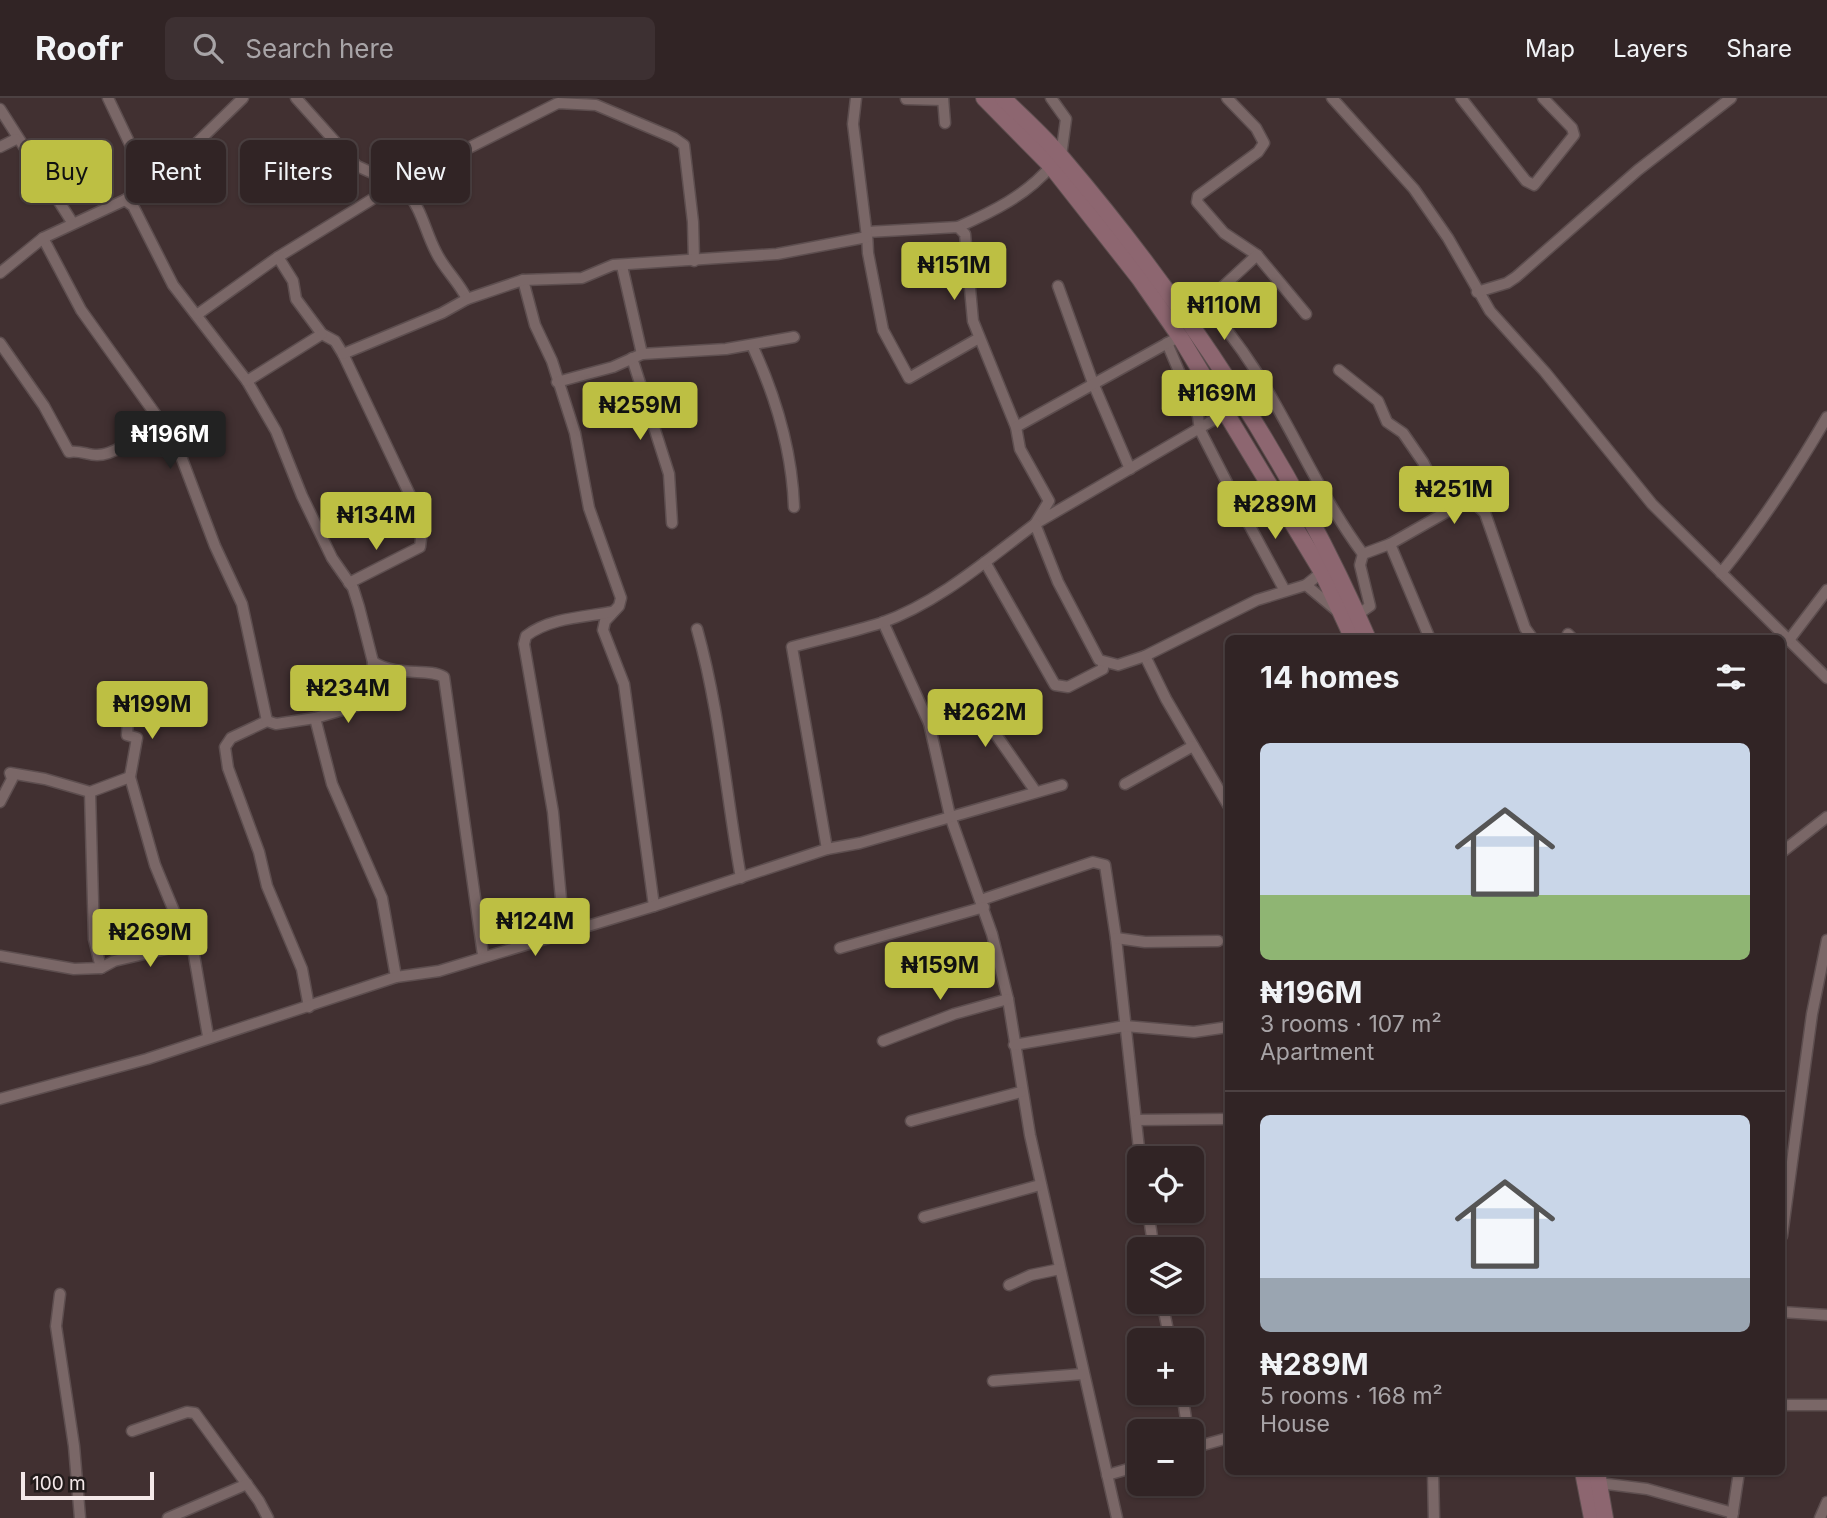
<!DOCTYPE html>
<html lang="en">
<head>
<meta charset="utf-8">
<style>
  body { margin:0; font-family:Inter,sans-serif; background:#3d3032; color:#f1f3f6; height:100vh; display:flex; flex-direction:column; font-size:26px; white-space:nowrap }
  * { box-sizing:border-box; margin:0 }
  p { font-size:23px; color:#a8a4a7 }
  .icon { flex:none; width:38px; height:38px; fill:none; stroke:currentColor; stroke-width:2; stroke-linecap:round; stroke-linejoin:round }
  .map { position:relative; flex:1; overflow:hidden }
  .side { position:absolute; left:1225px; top:537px; width:560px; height:840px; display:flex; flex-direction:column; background:#312425; border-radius:10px; box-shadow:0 2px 5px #0004,0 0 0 2px #4c4142 }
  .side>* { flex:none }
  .hud { position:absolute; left:21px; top:42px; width:665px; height:63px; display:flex; gap:14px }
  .controls { position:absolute; left:1127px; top:1048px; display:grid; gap:14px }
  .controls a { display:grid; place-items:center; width:77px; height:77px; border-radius:10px; background:#312425; box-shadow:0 2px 5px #0004,0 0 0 2px #4c4142; font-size:35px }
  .scale { position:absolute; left:21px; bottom:18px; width:133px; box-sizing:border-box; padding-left:7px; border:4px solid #f4e8e9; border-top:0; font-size:19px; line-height:24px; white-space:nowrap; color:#f4e8e9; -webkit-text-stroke:5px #221b1b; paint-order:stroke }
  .price { position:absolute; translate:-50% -60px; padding:0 16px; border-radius:7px; background:#bdbf43; color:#111; font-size:23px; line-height:46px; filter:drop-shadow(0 2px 4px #0008) }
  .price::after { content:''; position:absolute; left:50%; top:42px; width:21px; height:16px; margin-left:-10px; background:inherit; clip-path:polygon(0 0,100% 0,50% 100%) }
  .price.active { background:#222; color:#fff }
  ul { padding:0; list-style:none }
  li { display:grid; align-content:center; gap:14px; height:371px; padding:0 35px }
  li+li { border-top:2px solid #4c4142 }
  li span { display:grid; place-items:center; height:217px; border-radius:10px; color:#555 }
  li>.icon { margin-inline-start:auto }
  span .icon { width:126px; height:126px; fill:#fffc; stroke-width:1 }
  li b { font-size:30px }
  h2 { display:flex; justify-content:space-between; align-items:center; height:84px; padding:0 35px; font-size:30px }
  .tag { padding:0 24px; border-radius:10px; background:#312425; box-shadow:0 2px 5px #0004,0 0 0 2px #4c4142; font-size:24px; line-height:63px }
  .tag.active { background:#bdbf43; color:#111 }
  header { display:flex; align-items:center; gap:42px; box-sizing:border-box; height:98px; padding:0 35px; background:#312425; border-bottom:2px solid #4c4142 }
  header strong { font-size:33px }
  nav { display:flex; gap:38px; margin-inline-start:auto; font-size:24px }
  .search { width:490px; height:63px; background:#3d3032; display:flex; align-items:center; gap:18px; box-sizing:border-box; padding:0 24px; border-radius:10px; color:#a8a4a7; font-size:26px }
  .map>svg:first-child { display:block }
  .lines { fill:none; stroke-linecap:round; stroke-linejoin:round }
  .minor-casing { stroke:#5d4e4f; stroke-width:13 }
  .secondary-casing { stroke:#5d4e4f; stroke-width:18 }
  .minor { stroke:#7a6767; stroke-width:10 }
  .secondary { stroke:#8d6670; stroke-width:16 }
</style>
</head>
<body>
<header>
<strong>Roofr</strong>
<div class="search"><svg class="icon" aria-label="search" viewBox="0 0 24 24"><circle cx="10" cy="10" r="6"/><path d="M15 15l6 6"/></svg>Search here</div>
<nav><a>Map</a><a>Layers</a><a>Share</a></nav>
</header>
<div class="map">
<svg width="1827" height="1420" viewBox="0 0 1827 1420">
  <rect width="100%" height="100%" fill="#413031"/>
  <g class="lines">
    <!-- minor casing -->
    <g class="minor-casing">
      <g id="minor">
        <polyline points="108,0 149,86"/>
        <polyline points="943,0 945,25"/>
        <polyline points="1051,0 1066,21 1061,58"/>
        <polyline points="1227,0 1256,30 1264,45 1258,54 1198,98 1197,104 1224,135 1257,157"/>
        <polyline points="1332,0 1414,91 1448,140 1490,213 1545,274 1652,406 1827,580"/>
        <polyline points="1461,0 1526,83 1534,87 1574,37 1572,30 1543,0"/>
        <polyline points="906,1 943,2"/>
        <polyline points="0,11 72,124"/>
        <polyline points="0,49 16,41"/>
        <polyline points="397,86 558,5 596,7 674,40 684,47 693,124 694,163"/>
        <path d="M390,93L403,90C422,109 424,131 436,154C444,171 459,184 467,201"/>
        <polyline points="125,102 133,108 173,187 247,283 276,333 302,398 332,460 353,490 359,509 373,564 370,599 363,606 315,620 276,626 267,623 231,640 225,649 228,670 259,754 267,788 302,871 309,909"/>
        <path d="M958,129C992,114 1027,97 1051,68"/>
        <polyline points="43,140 81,212 176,345 215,448 242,506 267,623"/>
        <polyline points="278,159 397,86 357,68 296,0"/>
        <polyline points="622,168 642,256"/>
        <polyline points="0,175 43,140 125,102 149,86 171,70 243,0"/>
        <polyline points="523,182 535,227 552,263 575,335 589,410 621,500 619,508 605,523 603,532 624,586 654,808"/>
        <polyline points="1058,188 1093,285 1130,371"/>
        <polyline points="1477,194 1507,185 1516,179 1638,72 1731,0"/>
        <path d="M1202,204C1274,277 1303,375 1363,456"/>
        <polyline points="1183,214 1216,195 1257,157 1306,216"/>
        <polyline points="198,216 278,159 293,183 296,201 322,236 335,243 343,256 409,395 422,432 420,449 349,485"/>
        <polyline points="979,240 909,280 883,232 868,155 867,134 958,129 965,136 973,223 1016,329 1020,351 1049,403 1035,426 1227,314"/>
        <path d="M0,245L44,308L69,354C80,352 87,357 97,357C119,357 142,333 160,321"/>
        <polyline points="1167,245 1198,318 1200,332 1239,408 1281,407"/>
        <path d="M752,247C776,299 792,351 794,409"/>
        <polyline points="343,256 442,215 467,201 523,182 582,180 613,167 777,156 867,139 853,26 856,0"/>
        <polyline points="632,260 669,376 672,425"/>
        <polyline points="1339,272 1378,303 1387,324 1403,335 1423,364 1448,413"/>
        <polyline points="247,283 322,236"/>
        <polyline points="557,284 613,269 642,256 726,251 794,239"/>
        <polyline points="1016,329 1173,242"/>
        <polyline points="1239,408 1285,493"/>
        <polyline points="985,464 1055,587 1068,589 1103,571 1103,566"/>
        <path d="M1721,475C1761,426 1795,374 1827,319"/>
        <polyline points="1306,487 1336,512"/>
        <polyline points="1350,518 1357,517 1370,508 1360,467 1363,456 1390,446"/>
        <polyline points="883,524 929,625 950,718 992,836 1008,901 1030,1037 1117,1420"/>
        <path d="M697,531C720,613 726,697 741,780"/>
        <polyline points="1568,536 1573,541"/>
        <polyline points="1430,541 1390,446 1464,404 1473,404 1485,415 1525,530 1533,541"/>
        <polyline points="1789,542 1827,492"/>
        <polyline points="1145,558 1166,601 1228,707"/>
        <path d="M373,564C399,580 428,569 444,579L483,857"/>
        <polyline points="129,606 127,637 137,640 130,679 155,767 183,835 193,851 208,938"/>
        <polyline points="315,620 332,686 382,800 396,879"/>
        <polyline points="929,625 983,618 1036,694"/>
        <polyline points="1125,686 1193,648"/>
        <polyline points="90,694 94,841 101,870"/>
        <polyline points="0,704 12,681 10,675 45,681 90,694 130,679"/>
        <path d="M827,751L792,549C821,541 852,534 881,525C938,505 987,462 1035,426L1058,484L1099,562L1118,567L1145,558L1257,502L1306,487L1322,474"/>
        <polyline points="1782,754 1827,719"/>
        <polyline points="981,802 1093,764 1105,767 1116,840 1140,1060"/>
        <path d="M564,834L553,714L524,546L526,538C549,520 584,519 612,514"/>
        <polyline points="1116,840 1145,844 1218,843"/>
        <polyline points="840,850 984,809"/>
        <polyline points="0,858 74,871 101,870 114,863 170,850 193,851"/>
        <polyline points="883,943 954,916 1008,901"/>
        <polyline points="1014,947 1125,928 1194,934 1228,929"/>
        <polyline points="0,1001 147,961 396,879 439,873 654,808 827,751 860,745 1062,687"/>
        <polyline points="1137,1022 1228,1021"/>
        <polyline points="911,1023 1021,994"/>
        <polyline points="1148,1113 1154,1152"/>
        <polyline points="924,1119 1040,1087"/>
        <polyline points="1782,1138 1812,916 1827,842"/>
        <polyline points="1009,1187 1031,1177 1060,1171"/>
        <polyline points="60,1196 56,1228 74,1348 80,1420"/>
        <polyline points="1162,1204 1170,1242"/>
        <polyline points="1782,1214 1827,1217"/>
        <polyline points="993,1283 1083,1276"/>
        <polyline points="1182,1295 1188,1334"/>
        <polyline points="1782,1307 1827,1307"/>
        <polyline points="132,1333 187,1314 195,1315 259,1403 268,1420"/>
        <polyline points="1192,1350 1228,1340"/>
        <polyline points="1433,1374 1434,1420"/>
        <polyline points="1107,1377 1139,1368"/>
        <polyline points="1599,1385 1647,1391 1733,1415"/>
        <polyline points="168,1420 247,1386"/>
        <polyline points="1732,1420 1739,1374"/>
        <polyline points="1820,1420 1827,1404"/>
      </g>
    </g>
    <!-- secondary casing -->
    <g class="secondary-casing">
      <g id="secondary">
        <polyline points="984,0 1051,68 1139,180 1180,239 1322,474 1353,541"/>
        <path d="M1003,0C1023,20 1045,39 1063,61C1184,203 1294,369 1368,541"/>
        <polyline points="1583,1374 1592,1420"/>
        <polyline points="1597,1374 1605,1420"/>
      </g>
    </g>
    <!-- minor -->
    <use href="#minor" class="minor"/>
    <!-- secondary -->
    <use href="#secondary" class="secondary"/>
  </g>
</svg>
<div class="controls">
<a><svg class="icon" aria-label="locate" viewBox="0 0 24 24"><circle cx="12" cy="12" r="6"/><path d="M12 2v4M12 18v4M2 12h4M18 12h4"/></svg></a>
<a><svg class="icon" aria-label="layers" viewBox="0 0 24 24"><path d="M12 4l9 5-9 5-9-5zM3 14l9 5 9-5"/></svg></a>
<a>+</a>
<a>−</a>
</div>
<div class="scale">100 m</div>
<b class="price" style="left:954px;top:204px">₦151M</b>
<b class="price" style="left:1224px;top:244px">₦110M</b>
<b class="price" style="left:1217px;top:332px">₦169M</b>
<b class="price" style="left:640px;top:344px">₦259M</b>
<b class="price active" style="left:170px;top:373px">₦196M</b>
<b class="price" style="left:1454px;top:428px">₦251M</b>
<b class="price" style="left:1275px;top:443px">₦289M</b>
<b class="price" style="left:376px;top:454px">₦134M</b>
<b class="price" style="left:348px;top:627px">₦234M</b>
<b class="price" style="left:152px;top:643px">₦199M</b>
<b class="price" style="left:985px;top:651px">₦262M</b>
<b class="price" style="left:535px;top:860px">₦124M</b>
<b class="price" style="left:150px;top:871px">₦269M</b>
<b class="price" style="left:940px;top:904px">₦159M</b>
<div class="hud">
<a class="tag active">Buy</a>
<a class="tag">Rent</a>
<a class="tag">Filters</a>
<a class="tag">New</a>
</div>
<section class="side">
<h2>14 homes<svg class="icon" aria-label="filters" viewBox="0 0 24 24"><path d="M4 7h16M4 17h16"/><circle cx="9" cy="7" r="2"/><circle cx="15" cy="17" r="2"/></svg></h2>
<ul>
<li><span style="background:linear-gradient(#c9d6e8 70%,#8fb573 0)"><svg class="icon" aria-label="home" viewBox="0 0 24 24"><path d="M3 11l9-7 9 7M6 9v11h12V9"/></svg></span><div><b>₦196M</b><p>3 rooms · 107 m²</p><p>Apartment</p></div></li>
<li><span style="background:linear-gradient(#c9d6e8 75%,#9aa5b1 0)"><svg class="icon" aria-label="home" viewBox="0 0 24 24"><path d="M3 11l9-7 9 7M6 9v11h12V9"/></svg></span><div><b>₦289M</b><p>5 rooms · 168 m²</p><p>House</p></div></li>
</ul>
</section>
</div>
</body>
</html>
